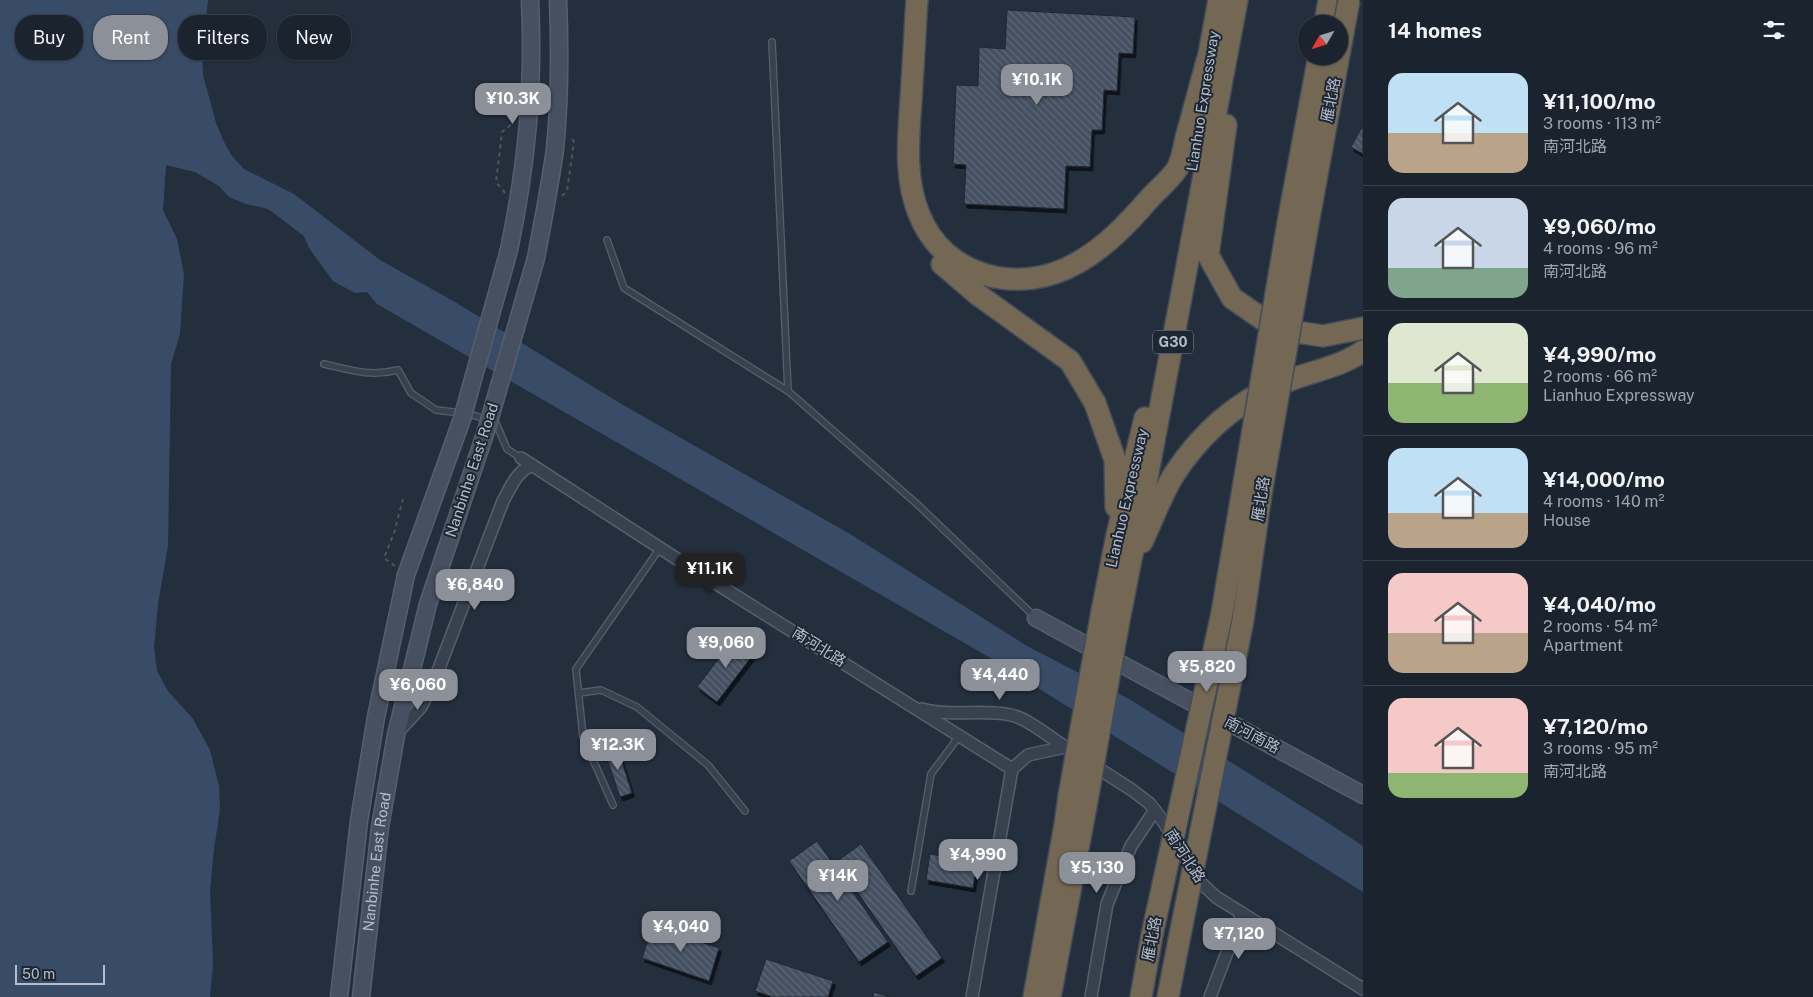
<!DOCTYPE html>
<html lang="en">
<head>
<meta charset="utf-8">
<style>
  body { margin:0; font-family:"Public Sans","Noto Sans SC",sans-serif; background:#282f3a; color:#f1f3f6; height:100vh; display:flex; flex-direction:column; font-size:19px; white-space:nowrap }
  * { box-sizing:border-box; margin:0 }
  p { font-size:16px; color:#a0a4aa }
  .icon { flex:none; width:28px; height:28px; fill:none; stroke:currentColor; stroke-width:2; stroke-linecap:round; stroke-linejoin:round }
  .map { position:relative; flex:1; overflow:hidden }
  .sheet { display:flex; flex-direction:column; background:#1b232e; width:450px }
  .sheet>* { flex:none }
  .top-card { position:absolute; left:15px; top:15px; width:475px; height:45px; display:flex; gap:10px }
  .needle { width:32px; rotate:231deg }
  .tools { position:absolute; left:1298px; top:15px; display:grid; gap:10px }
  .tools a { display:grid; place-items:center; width:50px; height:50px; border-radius:50%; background:#1b232e; box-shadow:0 1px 4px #0004,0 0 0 1px #39404a; font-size:25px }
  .scale { position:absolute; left:15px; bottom:12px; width:90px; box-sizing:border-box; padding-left:5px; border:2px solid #b4bcc9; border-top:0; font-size:14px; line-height:18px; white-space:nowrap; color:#b4bcc9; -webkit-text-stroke:4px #1d2633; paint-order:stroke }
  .price { position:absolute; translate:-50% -42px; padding:0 11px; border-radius:10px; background:#8c9099; color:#fff; font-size:16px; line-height:32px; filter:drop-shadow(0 1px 2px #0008) }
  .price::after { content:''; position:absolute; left:50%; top:30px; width:15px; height:11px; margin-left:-8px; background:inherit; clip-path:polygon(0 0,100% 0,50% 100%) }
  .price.current { background:#222; color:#fff }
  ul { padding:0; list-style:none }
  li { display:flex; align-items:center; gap:15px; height:125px; padding:0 25px }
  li+li { border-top:1px solid #39404a }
  li span { display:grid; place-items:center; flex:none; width:140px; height:100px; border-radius:15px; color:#555 }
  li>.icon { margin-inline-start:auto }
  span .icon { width:60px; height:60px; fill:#fffc; stroke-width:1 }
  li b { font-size:21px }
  h2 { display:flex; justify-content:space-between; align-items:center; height:60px; padding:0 25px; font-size:21px }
  .chip { padding:0 18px; border-radius:20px; background:#1b232e; box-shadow:0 1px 4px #0004,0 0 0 1px #39404a; font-size:18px; line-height:45px }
  .chip.current { background:#8c9099; color:#fff }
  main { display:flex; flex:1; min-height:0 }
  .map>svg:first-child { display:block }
  .water { fill:#394c67 }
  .building { fill:url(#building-back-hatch); stroke:#1f2835; filter:url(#shadow) }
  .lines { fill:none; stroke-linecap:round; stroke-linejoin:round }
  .lane-casing { stroke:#565f6c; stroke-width:8 }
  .street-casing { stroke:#565f6c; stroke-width:14 }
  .secondary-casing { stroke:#565f6c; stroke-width:19 }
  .highway-casing { stroke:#434c59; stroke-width:24 }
  .path { stroke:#44595c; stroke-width:2; stroke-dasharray:4 4; stroke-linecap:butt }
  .lane { stroke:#38414e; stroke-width:5.5 }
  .street { stroke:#38414e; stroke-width:11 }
  .secondary { stroke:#465061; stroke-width:16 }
  .highway { stroke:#746855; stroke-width:21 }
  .secondary-bridge-casing { stroke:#565f6c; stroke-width:19; stroke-linecap:butt }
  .highway-bridge-casing { stroke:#434c59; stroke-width:24; stroke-linecap:butt }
  .secondary-bridge { stroke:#465061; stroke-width:16 }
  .highway-bridge { stroke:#746855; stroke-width:21 }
  .labels { text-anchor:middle; stroke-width:4; stroke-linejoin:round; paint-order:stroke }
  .shield { fill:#1d2633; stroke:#878f9c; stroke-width:1 }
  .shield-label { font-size:14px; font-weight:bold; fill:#b4bcc9 }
  .street-label { font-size:15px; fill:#b4bcc9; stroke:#1d2633 }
</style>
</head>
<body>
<main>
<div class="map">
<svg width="1363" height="997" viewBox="0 0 1363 997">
  <defs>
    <pattern id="building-back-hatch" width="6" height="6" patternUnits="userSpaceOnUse" patternTransform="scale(1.25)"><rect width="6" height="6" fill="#455162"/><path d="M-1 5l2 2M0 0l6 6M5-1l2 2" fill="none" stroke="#5d6877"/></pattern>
    <filter id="shadow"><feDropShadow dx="2.5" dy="4" stdDeviation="0" flood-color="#0009"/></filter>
  </defs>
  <rect width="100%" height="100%" fill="#242f3e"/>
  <!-- water -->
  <polygon class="water" points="0,0 208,0 202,54 203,75 216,123 224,142 232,156 244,169 294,194 380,260 455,302 623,405 850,534 1027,646 1129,699 1319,817 1363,846 1363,892 987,656 377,304 367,292 355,293 333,281 309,248 304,236 268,209 246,204 229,197 219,186 195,172 166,165 163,210 177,239 184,274 180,334 171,364 168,546 158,604 154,647 157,671 168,691 193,719 210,750 219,786 220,810 214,849 210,890 213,964 210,997 0,997"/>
  <!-- building -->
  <g class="building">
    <polygon points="1007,10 1135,17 1133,54 1119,53 1117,91 1104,90 1102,130 1092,130 1090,167 1066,166 1064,209 964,204 966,165 953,164 956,85 978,86 979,47 1005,49"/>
    <polygon points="1362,127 1363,128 1363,154 1351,147"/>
    <polygon points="736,636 756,651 717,702 697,687"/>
    <polygon points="617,746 632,793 620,797 604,750"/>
    <polygon points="817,841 888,942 859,962 789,861"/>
    <polygon points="861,844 942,958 916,976 836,862"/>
    <polygon points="930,854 977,862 973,888 926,880"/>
    <polygon points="653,926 719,948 709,981 642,958"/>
    <polygon points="766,959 833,981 828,997 773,997 755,991"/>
    <polygon points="874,992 890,997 873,997"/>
  </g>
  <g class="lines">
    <!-- lane casing -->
    <g class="lane-casing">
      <g id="lane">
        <polyline points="772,42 788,391"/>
        <polyline points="607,240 624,288 788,391 917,504 1035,617"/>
        <path d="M324,364C350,370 370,377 398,370L411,393L436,410L470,414L496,423L507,449L521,458"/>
        <polyline points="579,693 601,690 637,707 708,765 745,811"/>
        <polyline points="613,805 583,737 576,669 660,548"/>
        <polyline points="911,891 931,774 960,735"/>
      </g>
    </g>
    <!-- street casing -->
    <g class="street-casing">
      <g id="street">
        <polyline points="521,458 677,559 1012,769 1028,755 1065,747"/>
        <path d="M922,709C951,717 982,709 1011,715C1029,719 1052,739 1068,749"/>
        <path d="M399,731L421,707L433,684L503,501C511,487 516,472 532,465"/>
        <polyline points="1090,763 1132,790 1149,803 1163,821 1199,881 1216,897 1363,989"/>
        <polyline points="972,997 1012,769"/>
        <polyline points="1091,997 1107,904 1131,846 1155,810"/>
        <polyline points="1210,997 1242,913"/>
      </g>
    </g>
    <!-- secondary casing -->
    <g class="secondary-casing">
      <g id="secondary">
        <path d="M509,250C527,163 534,89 530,0"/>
        <path d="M536,258C543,221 550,185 555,149C560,99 560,50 558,0"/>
        <polyline points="1036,618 1363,795"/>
        <polyline points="339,997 359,821 376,717 406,575 462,419"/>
        <path id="s1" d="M361,997L380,827L396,735L428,604L487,428"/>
      </g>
    </g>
    <!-- highway casing -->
    <g class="highway-casing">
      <g id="highway">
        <path d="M917,0C915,28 914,55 912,83C910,126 902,173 919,214C944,278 1020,296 1077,263C1106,247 1129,222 1150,198C1158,189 1173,177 1178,167C1182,159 1184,147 1186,138C1193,112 1200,87 1207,61"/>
        <polyline points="1325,24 1329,0"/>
        <polyline points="1205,76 1219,0"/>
        <polyline points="1226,125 1208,255 1232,298 1277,329 1323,336 1363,328"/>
        <polyline points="942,264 977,294 1070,361 1095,403 1115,460 1116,507"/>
        <path d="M1142,542C1152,521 1163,491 1175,473C1203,431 1238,400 1285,382C1311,371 1339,368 1363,351"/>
        <polyline points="1102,611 1117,535 1145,418"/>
        <polyline points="1119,620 1147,478 1237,0"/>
        <polyline points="1034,997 1065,825 1069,796"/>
        <polyline points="1050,997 1086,806"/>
        <polyline points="1141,997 1152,935"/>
        <polyline points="1168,997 1179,940"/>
      </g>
    </g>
    <!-- path -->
    <g class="path">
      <polyline points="505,193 496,182 502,132 514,122"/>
      <polyline points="562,196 567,191 574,142 571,137"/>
      <polyline points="395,566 384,558 394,533 403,499"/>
    </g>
    <!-- lane -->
    <use href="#lane" class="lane"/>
    <!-- street -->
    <use href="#street" class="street"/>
    <!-- secondary -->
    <use href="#secondary" class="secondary"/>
    <!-- highway -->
    <use href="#highway" class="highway"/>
    <!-- secondary-bridge casing -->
    <g class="secondary-bridge-casing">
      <g id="secondary-bridge">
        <polyline points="462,419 509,250"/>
        <polyline points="487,428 536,258"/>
      </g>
    </g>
    <!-- highway-bridge casing -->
    <g class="highway-bridge-casing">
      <g id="highway-bridge">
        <polyline points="1069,796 1102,611"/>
        <polyline points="1086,806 1119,620"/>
        <polyline points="1152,935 1222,613 1289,217 1319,56"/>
        <polyline points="1179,940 1243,620 1261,494 1309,218 1349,0"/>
      </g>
    </g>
    <!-- secondary-bridge -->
    <use href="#secondary-bridge" class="secondary-bridge"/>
    <!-- highway-bridge -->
    <use href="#highway-bridge" class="highway-bridge"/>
  </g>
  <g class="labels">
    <!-- shield labels -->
    <rect class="shield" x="1153" y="330.5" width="40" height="23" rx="4"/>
    <g class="shield-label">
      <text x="1173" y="347">G30</text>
    </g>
    <!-- street labels -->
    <g class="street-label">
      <text transform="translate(1331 100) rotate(-79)" y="5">雁北路</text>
      <text transform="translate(1203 101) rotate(-81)" y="5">Lianhuo Expressway</text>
      <text transform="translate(472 470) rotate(-72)" y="5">Nanbinhe East Road</text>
      <text transform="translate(1127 498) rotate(-77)" y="5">Lianhuo Expressway</text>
      <text transform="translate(1261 499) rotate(-81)" y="5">雁北路</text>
      <text transform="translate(819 647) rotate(32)" y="5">南河北路</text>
      <text transform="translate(1252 735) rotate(28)" y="5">南河南路</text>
      <text transform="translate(1185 856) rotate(57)" y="5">南河北路</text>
      <text dy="5" stroke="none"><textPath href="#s1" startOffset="136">Nanbinhe East Road</textPath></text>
      <text transform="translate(1152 939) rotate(-79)" y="5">雁北路</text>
    </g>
  </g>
</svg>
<div class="tools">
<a><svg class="needle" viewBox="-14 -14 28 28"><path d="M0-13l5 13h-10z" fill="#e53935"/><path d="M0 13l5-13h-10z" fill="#a0a4aa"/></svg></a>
</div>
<div class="scale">50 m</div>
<b class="price" style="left:1037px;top:106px">¥10.1K</b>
<b class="price" style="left:513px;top:125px">¥10.3K</b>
<b class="price current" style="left:710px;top:595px">¥11.1K</b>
<b class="price" style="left:475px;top:611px">¥6,840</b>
<b class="price" style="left:726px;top:669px">¥9,060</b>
<b class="price" style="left:1207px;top:693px">¥5,820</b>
<b class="price" style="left:1000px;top:701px">¥4,440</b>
<b class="price" style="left:418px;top:711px">¥6,060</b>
<b class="price" style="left:618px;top:771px">¥12.3K</b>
<b class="price" style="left:978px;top:881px">¥4,990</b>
<b class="price" style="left:1097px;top:894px">¥5,130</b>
<b class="price" style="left:838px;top:902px">¥14K</b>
<b class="price" style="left:681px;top:953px">¥4,040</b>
<b class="price" style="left:1239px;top:960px">¥7,120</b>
<div class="top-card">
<a class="chip">Buy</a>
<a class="chip current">Rent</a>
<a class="chip">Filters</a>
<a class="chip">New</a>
</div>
</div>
<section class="sheet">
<h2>14 homes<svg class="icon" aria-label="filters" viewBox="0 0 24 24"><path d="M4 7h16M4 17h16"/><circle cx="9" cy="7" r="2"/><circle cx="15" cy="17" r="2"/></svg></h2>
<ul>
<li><span style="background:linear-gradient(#bfe0f5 60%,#b9a48a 0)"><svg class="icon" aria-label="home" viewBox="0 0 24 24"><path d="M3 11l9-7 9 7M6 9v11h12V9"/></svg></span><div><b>¥11,100/mo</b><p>3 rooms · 113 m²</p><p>南河北路</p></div></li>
<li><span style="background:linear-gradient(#c9d6e8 70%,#7fa58c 0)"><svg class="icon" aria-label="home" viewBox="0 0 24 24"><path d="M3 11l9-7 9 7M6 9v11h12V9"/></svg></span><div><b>¥9,060/mo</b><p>4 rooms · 96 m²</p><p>南河北路</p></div></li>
<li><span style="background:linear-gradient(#dfe7d0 60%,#8fb573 0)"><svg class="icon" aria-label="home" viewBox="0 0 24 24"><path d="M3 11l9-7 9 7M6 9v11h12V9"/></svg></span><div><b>¥4,990/mo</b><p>2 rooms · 66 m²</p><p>Lianhuo Expressway</p></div></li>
<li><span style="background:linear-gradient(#bfe0f5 65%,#b9a48a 0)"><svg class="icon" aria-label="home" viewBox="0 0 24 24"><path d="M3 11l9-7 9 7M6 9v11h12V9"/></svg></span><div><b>¥14,000/mo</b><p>4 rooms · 140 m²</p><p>House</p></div></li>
<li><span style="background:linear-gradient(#f6c9c9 60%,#b9a48a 0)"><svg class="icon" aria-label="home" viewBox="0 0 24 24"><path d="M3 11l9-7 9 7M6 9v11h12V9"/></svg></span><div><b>¥4,040/mo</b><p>2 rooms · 54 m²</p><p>Apartment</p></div></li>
<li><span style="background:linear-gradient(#f6c9c9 75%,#8fb573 0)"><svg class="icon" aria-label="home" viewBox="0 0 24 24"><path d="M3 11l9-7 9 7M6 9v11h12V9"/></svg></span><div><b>¥7,120/mo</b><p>3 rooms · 95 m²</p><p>南河北路</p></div></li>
</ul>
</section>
</main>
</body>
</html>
